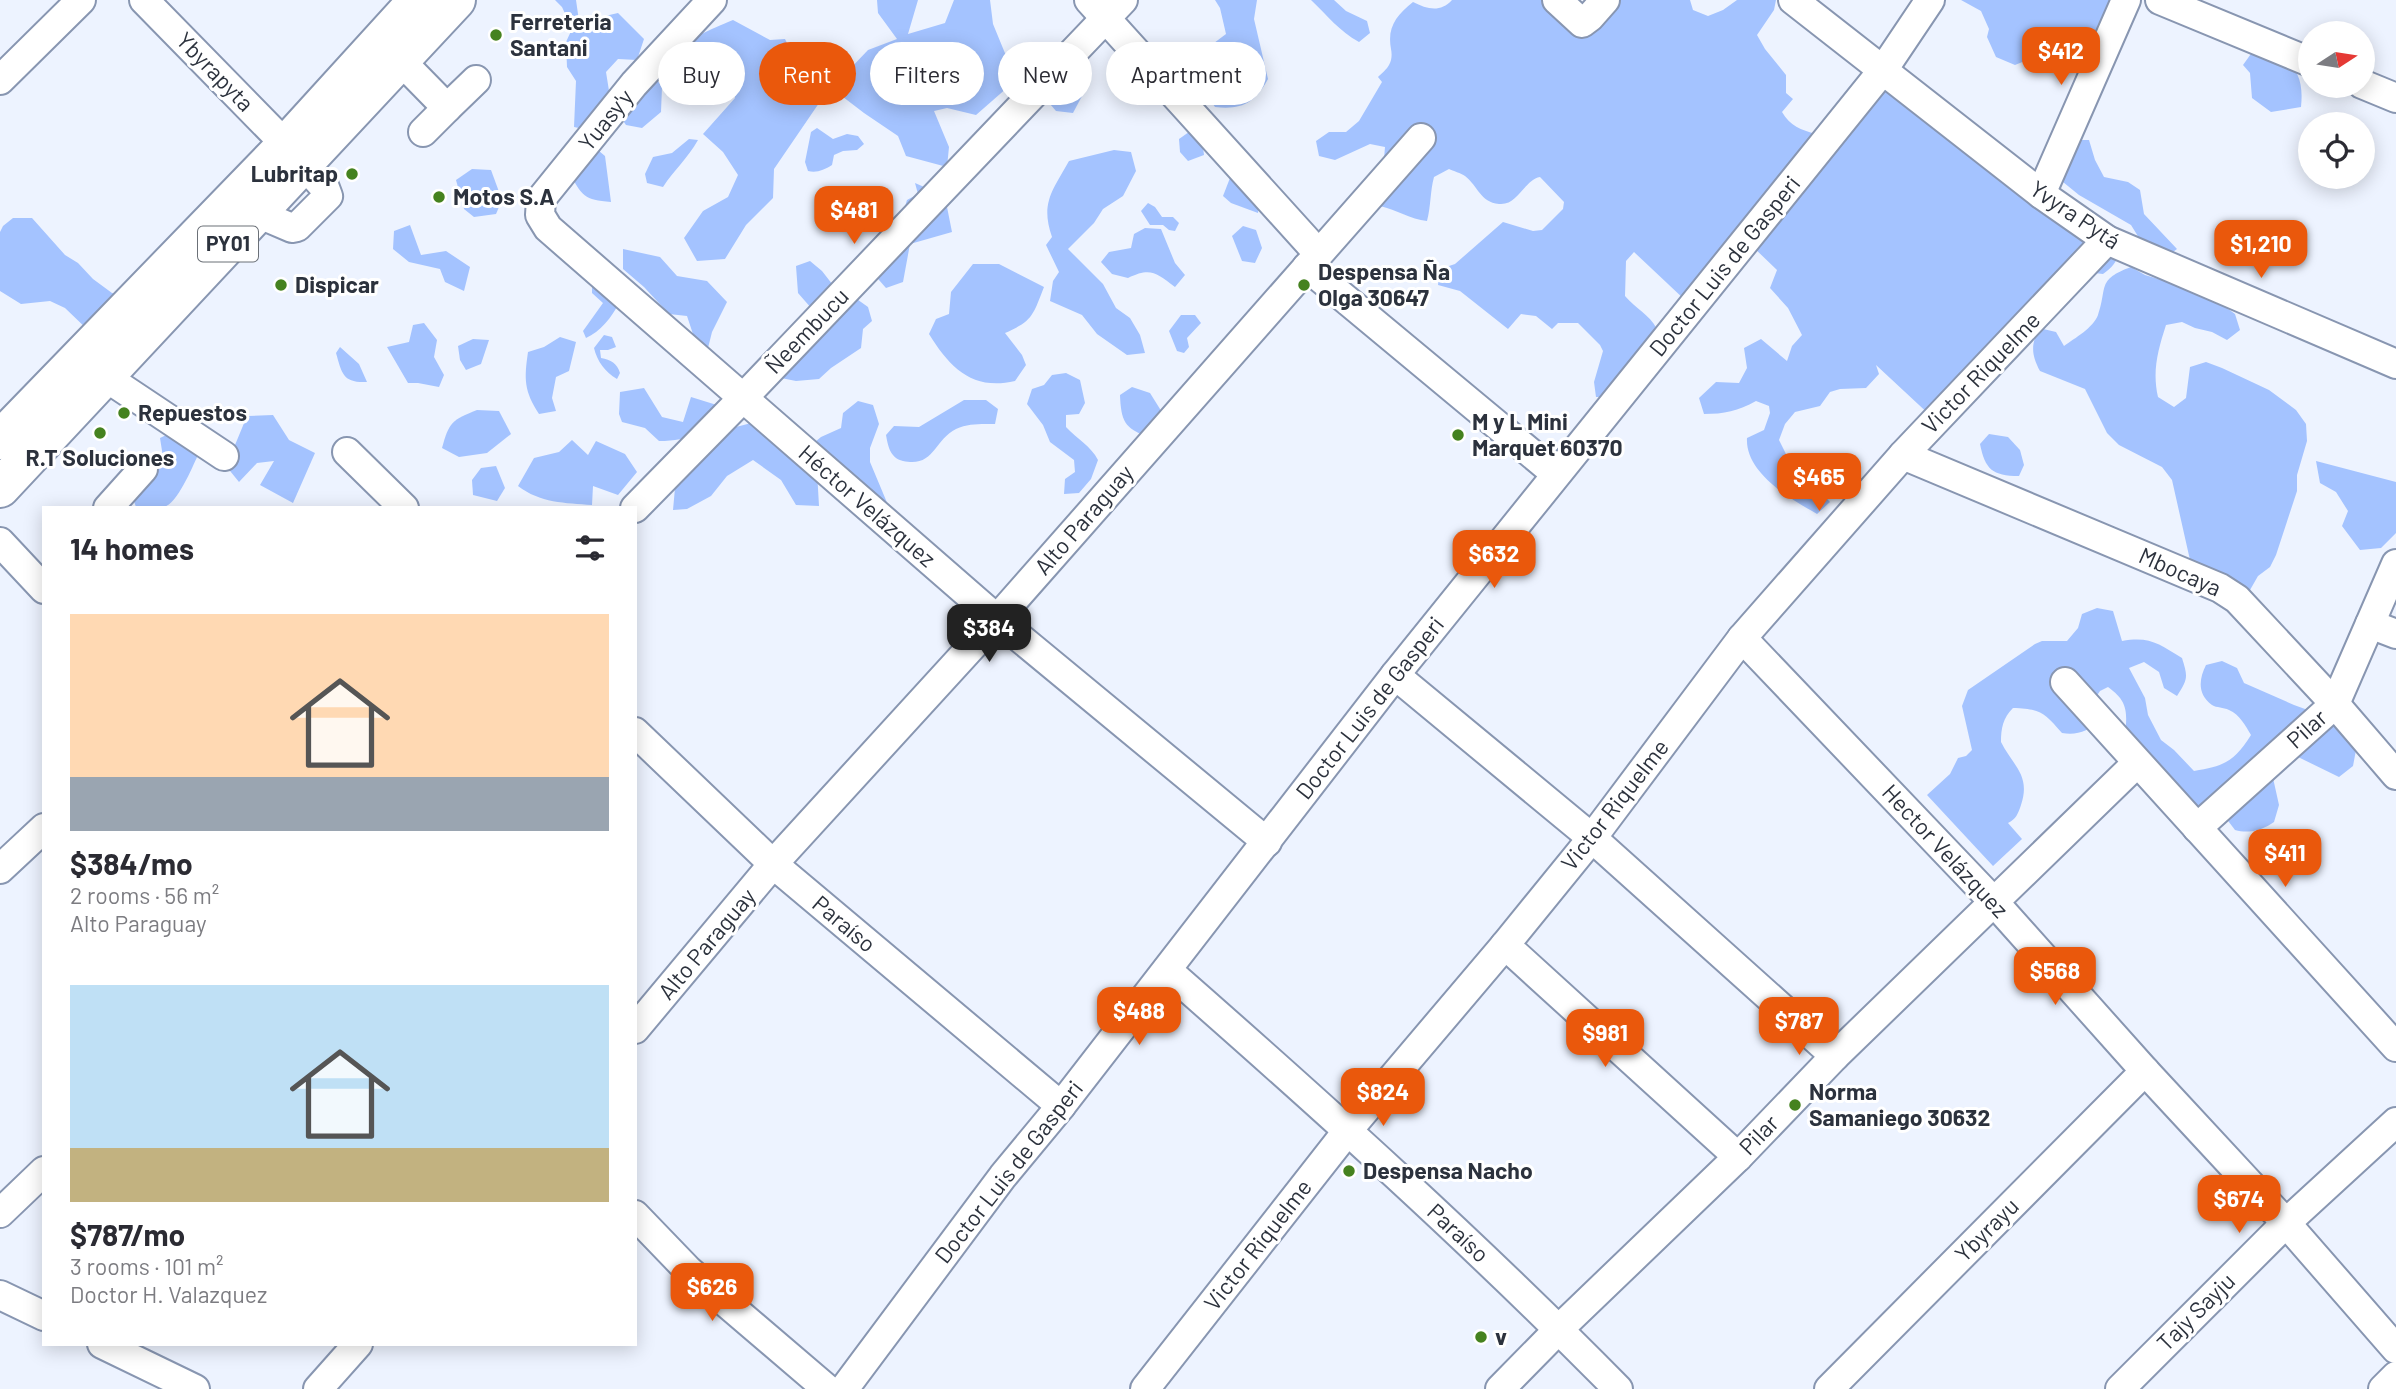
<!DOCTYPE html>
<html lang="en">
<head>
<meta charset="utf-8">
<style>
  body { margin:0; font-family:Barlow,sans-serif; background:#f7f7f7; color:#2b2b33; height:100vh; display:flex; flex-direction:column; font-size:26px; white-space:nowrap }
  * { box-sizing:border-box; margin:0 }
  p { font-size:23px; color:#7c7c81 }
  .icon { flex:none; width:38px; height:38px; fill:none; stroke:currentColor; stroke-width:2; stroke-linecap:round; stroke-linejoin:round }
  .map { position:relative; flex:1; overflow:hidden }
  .side { position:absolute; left:42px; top:506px; width:595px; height:840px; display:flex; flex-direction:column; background:#fff; border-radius:0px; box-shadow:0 4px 18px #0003 }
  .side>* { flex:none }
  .hud { position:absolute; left:658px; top:42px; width:665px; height:63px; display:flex; gap:14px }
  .needle { width:46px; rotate:78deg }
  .controls { position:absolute; left:2298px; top:21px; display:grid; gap:14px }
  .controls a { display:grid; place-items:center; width:77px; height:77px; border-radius:50%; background:#fff; box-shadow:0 4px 18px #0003; font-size:35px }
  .price { position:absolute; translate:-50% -60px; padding:0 16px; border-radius:14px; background:#ea580c; color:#fff; font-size:23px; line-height:46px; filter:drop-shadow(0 2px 4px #0008) }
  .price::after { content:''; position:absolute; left:50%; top:42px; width:21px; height:16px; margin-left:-10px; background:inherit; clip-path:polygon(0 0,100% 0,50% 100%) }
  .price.selected { background:#222; color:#fff }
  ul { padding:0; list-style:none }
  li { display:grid; align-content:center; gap:14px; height:371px; padding:0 28px }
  li span { display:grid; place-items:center; height:217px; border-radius:0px; color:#555 }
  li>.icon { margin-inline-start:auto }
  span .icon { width:126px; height:126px; fill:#fffc; stroke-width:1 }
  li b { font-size:30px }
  h2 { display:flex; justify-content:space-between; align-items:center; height:84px; padding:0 28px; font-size:30px }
  .chip { padding:0 24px; border-radius:32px; background:#fff; box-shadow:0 4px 18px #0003; font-size:24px; line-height:63px }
  .chip.selected { background:#ea580c; color:#fff }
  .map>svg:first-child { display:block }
  .green { fill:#a4c3ff }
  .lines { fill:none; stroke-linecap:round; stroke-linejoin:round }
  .minor-casing { stroke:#8896b1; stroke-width:32 }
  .highway-casing { stroke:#8896b1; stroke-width:42 }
  .minor { stroke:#fff; stroke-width:28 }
  .highway { stroke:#fff; stroke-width:38 }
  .poi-dot { fill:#45821f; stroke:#fff; stroke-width:2.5 }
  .labels { text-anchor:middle; stroke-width:6; stroke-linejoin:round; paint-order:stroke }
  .shield { fill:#fff; stroke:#6b7077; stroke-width:2 }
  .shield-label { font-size:21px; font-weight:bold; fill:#2c323d }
  .poi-label { font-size:23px; font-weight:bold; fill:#2c323d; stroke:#fff; text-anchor:start }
  .street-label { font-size:23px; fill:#2c323d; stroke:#fff }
</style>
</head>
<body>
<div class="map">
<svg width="2396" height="1389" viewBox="0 0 2396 1389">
  <rect width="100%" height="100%" fill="#edf3ff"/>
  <!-- green -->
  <g class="green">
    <polygon points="555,0 576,0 579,21 592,29 605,16 618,13 644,39 637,60 618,59 606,72 610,97 593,131 574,127 576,81 567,67 566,42 572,29 562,7"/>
    <path d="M877,0H918L908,34L945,23L954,0H990L993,24L1016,80L976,115L947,108L934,111L949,147L947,167L906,156L898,136L864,113L830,87L774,169L773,198L746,225L725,259L697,261L684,238L703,211L728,197L738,175L723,152L703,134L735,98L732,69L705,59L686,90L668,92C666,81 671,59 679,49C686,39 721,25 733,20L770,40L785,39L796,61L822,53L848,71L868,50L897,39L878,13Z"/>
    <path d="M1215,0H1257L1254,19L1268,79C1255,103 1242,110 1215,107L1199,84L1194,58L1226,34L1220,8Z"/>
    <path d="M1311,0H1334L1346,11L1367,21L1370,33L1359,42C1339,31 1328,16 1311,0Z"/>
    <path d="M1452,0H1573L1568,11L1590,3L1584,0H1690L1693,10L1708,16L1723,10L1737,0H1776L1774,10L1757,35L1765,49L1786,75V93L1793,99L1782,112C1790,126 1801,130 1816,134L1879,83L2089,222L2107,223C2125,240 2123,261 2103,274L2086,272L1933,418L1876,365L1879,374L1866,388L1840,389L1830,392L1820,406L1795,412L1785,424L1779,440L1789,460L1830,502L1817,514C1791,499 1745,473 1747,438L1764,430L1770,413L1769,406L1756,401C1738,411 1724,414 1704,414L1699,398L1716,382L1739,383L1747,368L1744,348L1761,339L1787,361L1792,346L1802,335L1788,308L1770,288L1777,270L1751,245L1685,300L1634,252L1626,261L1625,296C1636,309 1649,314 1657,329L1613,397H1596L1594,382L1603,351L1600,345L1578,323H1558L1552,329L1536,316L1521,314L1508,329L1460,291L1438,285L1440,269L1455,264L1503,222L1533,231L1542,230L1563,209L1564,202L1540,177C1524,180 1518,206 1499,204C1480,202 1478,186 1465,176C1461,173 1453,171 1449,169L1434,177C1430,192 1431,206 1427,221C1410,219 1397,210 1380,206L1385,147L1370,144L1335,160L1319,156L1316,141L1329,132H1346L1359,121L1382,82L1378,77C1381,74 1387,69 1389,65C1392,60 1392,54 1391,49C1387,27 1396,16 1413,2C1427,9 1440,13 1452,0Z"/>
    <polygon points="1961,0 2120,0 2079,74 2062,62 2055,62 2047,52 2015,65 1996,57 1987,37 1989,29 1981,11"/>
    <path d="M2258,44C2289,61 2305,68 2301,107L2271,112L2252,98L2250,73L2243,65Z"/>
    <polygon points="651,71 662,87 661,112 642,128 626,125 619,115"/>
    <polygon points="1068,80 1082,96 1073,113 1056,111 1045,98 1052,83"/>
    <path d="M817,128L833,139L847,134L858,136L864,144L857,150L843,151L834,155L832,165C824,170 817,173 808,171L805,162L811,132Z"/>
    <polygon points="1189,132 1202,140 1204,155 1188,161 1180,152 1179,139"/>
    <path d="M689,139L698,140C688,158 674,170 663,187L647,183L645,174L653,157L672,153Z"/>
    <polygon points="2072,140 2089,140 2095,160 2104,177 2128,182 2140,190 2144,214 2177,249 2166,257 2144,246 2131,225 2079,195 2063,182 2063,161"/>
    <path d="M587,141L605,156L611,202C584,200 582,196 569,172Z"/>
    <path d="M1114,150L1131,152L1136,171L1123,196L1103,209L1094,223L1068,249L1103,284L1116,308L1130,318L1140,335L1145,353L1127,355L1097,334L1082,315L1050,301L1053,281L1059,272L1046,245L1052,237C1040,203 1053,190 1069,161Z"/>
    <polygon points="472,169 491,170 502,200 496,214 474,217 464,209 456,180"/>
    <polygon points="1246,176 1259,192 1258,213 1231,203 1223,196 1230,178"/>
    <path d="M915,183L931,190L946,202L952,232L910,244L903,282L886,288L872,272C875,243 869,234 900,223L907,200L918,194Z"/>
    <polygon points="1148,203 1155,207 1162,217 1173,217 1179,223 1175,231 1169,230 1163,225 1150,225 1141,211"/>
    <polygon points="13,218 32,218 65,255 78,263 93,279 112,293 133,295 89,331 65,308 50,301 21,304 0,291 0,232 3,226"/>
    <polygon points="410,225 421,255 446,251 470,267 464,291 445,282 440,269 409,262 393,249 394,231"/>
    <polygon points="1243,226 1256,230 1262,248 1255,263 1242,261 1232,236"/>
    <path d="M1145,228L1161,229L1175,263L1185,275L1175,287C1156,273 1151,267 1128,278L1112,274L1101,262L1109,252L1131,248L1134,234Z"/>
    <polygon points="623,249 660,257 677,276 707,281 727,302 712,332 708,348 694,337 687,316 669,314 644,287 623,269"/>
    <polygon points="810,261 822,271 836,289 854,297 868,307 872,321 863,329 861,348 831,368 819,379 796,381 776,377 781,337 799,323 812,309 798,293 796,266"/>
    <path d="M973,264H999L1044,287C1033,315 1033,321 1005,333L1022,355L1026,365L1015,381C973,391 950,368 929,334L936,319L949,314L951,292Z"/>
    <path d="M2131,267L2145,275L2208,294L2235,314L2240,330L2227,340L2212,332L2195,328L2182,322L2166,325C2158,350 2152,371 2158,397L2174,407L2186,398L2190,367L2206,362L2222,368L2269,390L2296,410L2306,424L2307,441L2297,475V491L2276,555L2270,567L2258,576L2250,590L2238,603L2209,586L2190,560L2172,480L2162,467L2119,445L2107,433L2085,389L2040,371C2031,354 2031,345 2039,328L2056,332L2064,346C2075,338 2093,328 2098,315C2108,287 2096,280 2131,267Z"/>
    <path d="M592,283L619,303C612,317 600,332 586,338L583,331L603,303L592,293Z"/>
    <polygon points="1181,315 1195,315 1201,323 1187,338 1189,347 1184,353 1177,351 1169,331"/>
    <polygon points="424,323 437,340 434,357 444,375 439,387 418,383 408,383 387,347 409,342 413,325"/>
    <path d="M604,335L612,337L616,347L608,350H600L601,358C611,360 617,363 620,373L617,379C605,372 597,361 594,348Z"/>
    <path d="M560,337L576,342L569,371L556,377L552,398L556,411L539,414C524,391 524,379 528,352L544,347Z"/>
    <polygon points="473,339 489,340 481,364 466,370 460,360 458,346"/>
    <path d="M340,347L359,364L367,382C343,383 342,374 336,353Z"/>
    <path d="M1066,373L1080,380L1085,403L1079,414L1066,415V427C1077,439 1091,446 1098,460L1091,479L1079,493L1064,494L1065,479L1075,472L1074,460L1050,442L1043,425L1027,404L1032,389L1044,385L1052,375Z"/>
    <path d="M1132,387L1150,393L1160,409L1161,427L1149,437C1124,429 1121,420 1120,395Z"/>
    <path d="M644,388L662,417L683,422L691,397L720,406C703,432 691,441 659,441L645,428L622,422L619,414L620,392Z"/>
    <path d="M964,400H986L998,409L995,424C982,424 969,423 956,429C934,440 934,468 903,461C890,458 888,446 886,435L894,426L919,427Z"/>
    <polygon points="858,401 873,405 879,424 870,448 870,462 888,505 872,510 809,447 821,437 841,428 843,413"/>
    <path d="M477,410L499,411L511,434L487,453L459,457L442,448C449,422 452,420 477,410Z"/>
    <polygon points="273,415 289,440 315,453 293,503 260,485 274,461 257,463 239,482 222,461 235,445 247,416"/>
    <polygon points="767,419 817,471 819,506 796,505 781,480 753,460 727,476 711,496 687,509 673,510 675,488 697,458 732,428"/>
    <path d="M181,428L198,455C192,468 177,504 164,507C156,510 144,507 136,507L132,496L131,467L163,457L160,438Z"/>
    <path d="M1989,434L2008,437L2020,450L2024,465L2019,476C1992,476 1985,469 1980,444Z"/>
    <path d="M572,440L588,455L596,441L625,454L637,472L618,495L593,486L592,505C565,503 540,503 518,486L534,458L559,452Z"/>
    <polygon points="2316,461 2396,482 2396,533 2381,548 2360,550 2342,526 2348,511 2336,492 2320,483"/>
    <polygon points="496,466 505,488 497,501 473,495 472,480 481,468"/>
    <path d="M2097,608L2113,611L2122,641C2150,636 2159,644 2182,658C2188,677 2188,679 2177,696L2164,688L2159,672L2144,662L2129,668L2145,698L2148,715L2161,740L2174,750L2194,771C2224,766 2234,762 2251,735C2245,725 2240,715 2229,710C2223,707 2217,708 2212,705C2197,694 2199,679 2206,665L2222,661L2237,668L2244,683L2294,705L2341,722L2356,750L2353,766L2339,777L2296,756L2273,778L2279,805L2274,822C2263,830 2249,834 2235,830L2216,805H2190L2125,737C2127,713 2129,702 2108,687L2100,691L2096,697L2101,721C2088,730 2078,736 2062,733C2044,713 2042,709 2013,708C2003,718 2001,728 2001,742C2013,766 2031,775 2021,805C2018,814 2016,819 2008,823L2022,839L1993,866L1927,795L1950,774L1958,758L1966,756L1972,750L1962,706L1968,690L2035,644L2042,641H2067L2078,628L2082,614Z"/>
  </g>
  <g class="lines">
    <!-- minor casing -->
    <g class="minor-casing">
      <g id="minor">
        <polyline points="144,0 286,145"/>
        <polyline points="712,0 634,84 541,199 540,215 548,228 997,619 1267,842"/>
        <polyline points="1089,0 1318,253"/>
        <polyline points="1557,0 1582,23 1590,17 1605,0"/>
        <polyline points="1793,0 2041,194 2107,240 2396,364"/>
        <polyline points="2160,0 2310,62"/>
        <polyline points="400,60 447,108 476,80"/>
        <polyline points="0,80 81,0"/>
        <polyline points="2362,84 2396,98"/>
        <polyline points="423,132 447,108"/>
        <polyline points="2041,194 2126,0"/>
        <polyline points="257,213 292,228 297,227 328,196 325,188 303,164"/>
        <polyline points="1307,267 1556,474"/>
        <polyline points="104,376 224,456"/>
        <polyline points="347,452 404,508"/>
        <polyline points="1903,455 2220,588 2237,599 2335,704 2396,775"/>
        <polyline points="108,508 143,469"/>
        <polyline points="635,508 743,398 1123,0"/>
        <polyline points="0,542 44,589"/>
        <polyline points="2370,624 2396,634"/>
        <polyline points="1742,638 1994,902 2145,1071 2286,1223 2396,1349"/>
        <polyline points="1395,675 1592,838 1835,1056"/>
        <polyline points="2065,682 2396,1047"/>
        <polyline points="635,732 773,864 1061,1106"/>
        <polyline points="2197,828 2335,704 2396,564"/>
        <polyline points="0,869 44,828"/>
        <polyline points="1505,945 1738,1157"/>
        <path d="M1167,970C1322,1106 1474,1243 1618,1389"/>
        <polyline points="635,1029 773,864 997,619 1421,138"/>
        <polyline points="0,1213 44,1171"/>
        <polyline points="635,1215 689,1271 827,1389"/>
        <polyline points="0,1295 44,1316"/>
        <polyline points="102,1344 195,1389"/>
        <polyline points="318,1389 358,1344"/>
        <polyline points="844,1389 1003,1176 1061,1106 1395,675 1883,70 1930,0"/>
        <polyline points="1145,1389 1349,1129 1505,945 1592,838 1742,638 1903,455 2107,240"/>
        <polyline points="1500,1389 1559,1329 1738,1157 1835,1056 2136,764"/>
        <polyline points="1829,1389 2145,1071"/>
        <polyline points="2120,1389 2286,1223 2396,1122"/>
        <polyline points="2383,1389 2396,1376"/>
      </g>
    </g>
    <!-- highway casing -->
    <g class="highway-casing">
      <g id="highway">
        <polyline points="0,440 286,145 418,0"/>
        <polyline points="0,488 456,0"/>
      </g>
    </g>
    <!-- minor -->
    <use href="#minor" class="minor"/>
    <!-- highway -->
    <use href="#highway" class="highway"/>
  </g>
  <!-- markers -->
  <g class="poi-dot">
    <circle cx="496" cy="35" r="7"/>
    <circle cx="352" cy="174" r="7"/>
    <circle cx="439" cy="197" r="7"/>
    <circle cx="281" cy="285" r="7"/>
    <circle cx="1304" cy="285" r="7"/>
    <circle cx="124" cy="413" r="7"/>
    <circle cx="100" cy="433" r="7"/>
    <circle cx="1458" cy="435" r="7"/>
    <circle cx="1795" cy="1105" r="7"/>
    <circle cx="1349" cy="1171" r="7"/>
    <circle cx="1481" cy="1337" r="7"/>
  </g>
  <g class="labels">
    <!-- shield labels -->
    <rect class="shield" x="198" y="226.5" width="60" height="35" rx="5"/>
    <g class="shield-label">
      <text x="228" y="251">PY01</text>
    </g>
    <!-- poi labels -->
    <g class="poi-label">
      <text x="510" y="30">Ferreteria<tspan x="510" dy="26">Santani</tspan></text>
      <text x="338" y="182" text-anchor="end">Lubritap</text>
      <text x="453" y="205">Motos S.A</text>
      <text x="1318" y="280">Despensa Ña<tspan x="1318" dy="26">Olga 30647</tspan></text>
      <text x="295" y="293">Dispicar</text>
      <text x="138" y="421">Repuestos</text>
      <text x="1472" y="430">M y L Mini<tspan x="1472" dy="26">Marquet 60370</tspan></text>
      <text x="100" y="466" text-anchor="middle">R.T Soluciones</text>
      <text x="1809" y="1100">Norma<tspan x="1809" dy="26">Samaniego 30632</tspan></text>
      <text x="1363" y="1179">Despensa Nacho</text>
      <text x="1495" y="1345">v</text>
    </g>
    <!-- street labels -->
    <g class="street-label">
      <text transform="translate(215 72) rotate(46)" y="8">Ybyrapyta</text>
      <text transform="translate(606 120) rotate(-51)" y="8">Yuasy'y</text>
      <text transform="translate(2075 215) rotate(34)" y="8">Yvyra Pytá</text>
      <text transform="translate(1725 266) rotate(-51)" y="8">Doctor Luis de Gasperi</text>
      <text transform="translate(807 331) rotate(-46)" y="8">Ñeembucu</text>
      <text transform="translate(1981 373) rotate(-46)" y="8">Victor Riquelme</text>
      <text transform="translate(867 506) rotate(41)" y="8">Héctor Velázquez</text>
      <text transform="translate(1084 520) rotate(-49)" y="8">Alto Paraguay</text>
      <text transform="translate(2180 572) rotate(24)" y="8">Mbocaya</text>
      <text transform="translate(1370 708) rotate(-52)" y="8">Doctor Luis de Gasperi</text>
      <text transform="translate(2307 729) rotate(-42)" y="8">Pilar</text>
      <text transform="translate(1615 805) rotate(-52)" y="8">Victor Riquelme</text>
      <text transform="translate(1945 851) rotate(47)" y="8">Hector Velázquez</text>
      <text transform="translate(844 924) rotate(40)" y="8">Paraíso</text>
      <text transform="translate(707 944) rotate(-50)" y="8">Alto Paraguay</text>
      <text transform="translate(1759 1135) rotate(-46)" y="8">Pilar</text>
      <text transform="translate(1009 1172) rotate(-52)" y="8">Doctor Luis de Gasperi</text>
      <text transform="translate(1987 1230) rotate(-45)" y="8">Ybyrayu</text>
      <text transform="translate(1458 1233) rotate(43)" y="8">Paraíso</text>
      <text transform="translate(1258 1245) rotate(-52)" y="8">Victor Riquelme</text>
      <text transform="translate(2196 1312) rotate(-45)" y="8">Tajy Sayju</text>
    </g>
  </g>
</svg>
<div class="controls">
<a><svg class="needle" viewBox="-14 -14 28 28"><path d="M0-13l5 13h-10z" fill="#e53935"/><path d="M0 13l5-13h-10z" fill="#7c7c81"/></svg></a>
<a><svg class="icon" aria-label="locate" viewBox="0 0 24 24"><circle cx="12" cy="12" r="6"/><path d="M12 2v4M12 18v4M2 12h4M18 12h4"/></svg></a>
</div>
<b class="price" style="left:2061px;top:87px">$412</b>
<b class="price" style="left:854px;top:246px">$481</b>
<b class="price" style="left:2261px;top:280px">$1,210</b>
<b class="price" style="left:1819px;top:513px">$465</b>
<b class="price" style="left:1494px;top:590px">$632</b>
<b class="price selected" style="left:989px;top:664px">$384</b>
<b class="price" style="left:2285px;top:889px">$411</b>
<b class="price" style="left:2055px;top:1007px">$568</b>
<b class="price" style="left:1139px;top:1047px">$488</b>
<b class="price" style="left:1799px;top:1057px">$787</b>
<b class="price" style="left:1605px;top:1069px">$981</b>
<b class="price" style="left:1383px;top:1128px">$824</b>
<b class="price" style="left:2239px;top:1235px">$674</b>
<b class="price" style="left:712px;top:1323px">$626</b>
<div class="hud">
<a class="chip">Buy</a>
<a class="chip selected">Rent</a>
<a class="chip">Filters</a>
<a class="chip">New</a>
<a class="chip">Apartment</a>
</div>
<section class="side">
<h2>14 homes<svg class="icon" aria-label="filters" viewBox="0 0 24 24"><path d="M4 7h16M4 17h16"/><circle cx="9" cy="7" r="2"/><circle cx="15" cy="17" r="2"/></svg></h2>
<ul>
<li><span style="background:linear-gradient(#ffd9b3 75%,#9aa5b1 0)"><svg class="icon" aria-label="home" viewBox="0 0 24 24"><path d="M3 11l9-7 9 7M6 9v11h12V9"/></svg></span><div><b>$384/mo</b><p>2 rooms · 56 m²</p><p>Alto Paraguay</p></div></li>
<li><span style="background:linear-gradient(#bfe0f5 75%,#c2b280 0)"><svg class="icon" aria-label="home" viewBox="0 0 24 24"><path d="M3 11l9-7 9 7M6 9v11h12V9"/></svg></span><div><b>$787/mo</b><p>3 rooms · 101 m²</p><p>Doctor H. Valazquez</p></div></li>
</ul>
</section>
</div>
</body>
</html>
